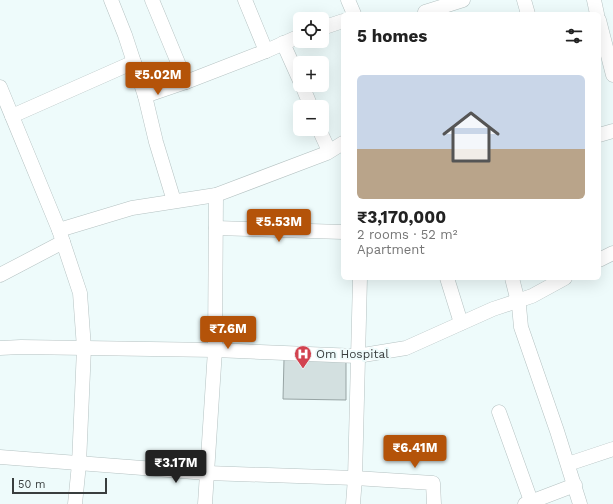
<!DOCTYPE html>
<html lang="en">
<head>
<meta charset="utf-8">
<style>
  body { margin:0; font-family:"Work Sans",sans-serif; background:#f2f2f2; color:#222; height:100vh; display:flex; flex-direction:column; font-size:15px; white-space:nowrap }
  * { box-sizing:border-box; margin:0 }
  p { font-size:13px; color:#767676 }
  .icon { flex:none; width:22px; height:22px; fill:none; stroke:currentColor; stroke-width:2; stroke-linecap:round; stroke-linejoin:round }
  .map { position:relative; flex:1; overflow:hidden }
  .details { position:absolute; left:341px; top:12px; width:260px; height:268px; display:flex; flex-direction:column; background:#fff; border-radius:6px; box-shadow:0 4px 16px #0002 }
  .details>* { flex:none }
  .controls { position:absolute; left:293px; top:12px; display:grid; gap:8px }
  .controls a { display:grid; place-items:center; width:36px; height:36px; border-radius:6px; background:#fff; box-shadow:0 4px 16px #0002; font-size:20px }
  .scale { position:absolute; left:12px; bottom:10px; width:95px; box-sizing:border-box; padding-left:4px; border:2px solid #393e3e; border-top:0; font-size:11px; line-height:14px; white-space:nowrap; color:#393e3e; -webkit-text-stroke:3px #eefbfb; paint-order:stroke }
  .price { position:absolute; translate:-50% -34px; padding:0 9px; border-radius:4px; background:#b45309; color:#fff; font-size:13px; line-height:26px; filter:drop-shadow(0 1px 2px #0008) }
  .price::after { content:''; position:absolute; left:50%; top:24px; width:12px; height:9px; margin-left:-6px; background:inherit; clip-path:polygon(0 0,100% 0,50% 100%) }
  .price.active { background:#222; color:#fff }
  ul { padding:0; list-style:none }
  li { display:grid; align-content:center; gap:8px; height:212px; padding:0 16px }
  li span { display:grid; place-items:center; height:124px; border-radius:6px; color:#555 }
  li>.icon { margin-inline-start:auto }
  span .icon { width:72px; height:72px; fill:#fffc; stroke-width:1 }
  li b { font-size:17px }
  h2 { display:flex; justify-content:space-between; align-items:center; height:48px; padding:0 16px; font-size:17px }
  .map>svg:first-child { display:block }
  .building { fill:#d3e0e0; stroke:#97a4a4 }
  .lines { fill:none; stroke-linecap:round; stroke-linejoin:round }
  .street-casing { stroke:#b5c2c2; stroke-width:15 }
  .street { stroke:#fff; stroke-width:14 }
  .labels { text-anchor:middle; stroke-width:4; stroke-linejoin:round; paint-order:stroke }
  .poi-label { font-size:12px; fill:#393e3e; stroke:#eefbfb; text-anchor:start }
</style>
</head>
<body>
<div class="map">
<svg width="613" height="504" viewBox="0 0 613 504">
  <rect width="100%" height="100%" fill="#eefbfb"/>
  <!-- building -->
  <polygon class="building" points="284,359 346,361 346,400 283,399"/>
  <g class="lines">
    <!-- street casing -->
    <g class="street-casing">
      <g id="street">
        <polyline points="111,0 125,35 145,96 156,142 174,201"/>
        <polyline points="152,0 186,82"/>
        <polyline points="245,0 266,51"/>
        <polyline points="348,0 354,14"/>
        <polyline points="524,0 528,14"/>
        <polyline points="594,0 597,14"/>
        <polyline points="425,12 463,0"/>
        <polyline points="599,20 613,75"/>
        <polyline points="322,28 343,21"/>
        <polyline points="283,43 300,81"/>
        <polyline points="302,85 311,107"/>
        <polyline points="0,87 59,230 80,293 84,348 79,464 75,504"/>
        <polyline points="145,96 186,82 266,51 300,36"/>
        <polyline points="12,116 134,62"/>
        <polyline points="319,129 329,151"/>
        <polyline points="599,135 613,131"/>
        <polyline points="216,228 343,232"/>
        <polyline points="59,230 132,208 216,195 327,153 343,143"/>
        <polyline points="599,260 613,253"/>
        <polyline points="0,275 63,242"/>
        <polyline points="447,278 461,323"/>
        <polyline points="512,278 519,306 521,327 557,431 580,504"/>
        <polyline points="0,348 21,347 215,350 357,356 406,348 493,309 532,296 565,278"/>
        <polyline points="499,412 531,501"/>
        <polyline points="0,457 207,473 355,478 433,483 434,504"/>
        <polyline points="568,464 613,449"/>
        <polyline points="205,504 215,350 216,195"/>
        <polyline points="353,504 355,478 360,278"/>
        <polyline points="525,504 575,485"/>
      </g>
    </g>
    <!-- street -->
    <use href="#street" class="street"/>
  </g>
  <!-- icons -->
  <defs>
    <g id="hospital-pin" transform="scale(0.9)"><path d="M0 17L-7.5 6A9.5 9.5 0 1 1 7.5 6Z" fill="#d2424f" stroke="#eefbfb"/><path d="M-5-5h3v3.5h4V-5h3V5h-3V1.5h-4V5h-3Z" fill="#fff"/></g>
  </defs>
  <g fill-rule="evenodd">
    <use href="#hospital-pin" x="303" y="354"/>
  </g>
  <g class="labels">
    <!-- poi labels -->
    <g class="poi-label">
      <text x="316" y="358">Om Hospital</text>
    </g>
  </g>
</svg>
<div class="controls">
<a><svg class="icon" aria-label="locate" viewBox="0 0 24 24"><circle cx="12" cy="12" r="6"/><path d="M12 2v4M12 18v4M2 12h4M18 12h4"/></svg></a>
<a>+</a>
<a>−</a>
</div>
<div class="scale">50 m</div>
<b class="price" style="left:158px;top:96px">₹5.02M</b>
<b class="price" style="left:279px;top:243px">₹5.53M</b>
<b class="price" style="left:228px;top:350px">₹7.6M</b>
<b class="price" style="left:415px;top:469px">₹6.41M</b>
<b class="price active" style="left:176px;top:484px">₹3.17M</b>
<section class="details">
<h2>5 homes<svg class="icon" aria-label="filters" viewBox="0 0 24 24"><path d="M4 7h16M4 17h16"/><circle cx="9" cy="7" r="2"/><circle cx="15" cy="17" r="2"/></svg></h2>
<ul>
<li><span style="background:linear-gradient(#c9d6e8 60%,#b9a48a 0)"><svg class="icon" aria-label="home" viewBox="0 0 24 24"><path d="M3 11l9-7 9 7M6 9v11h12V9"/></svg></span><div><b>₹3,170,000</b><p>2 rooms · 52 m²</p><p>Apartment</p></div></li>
</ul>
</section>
</div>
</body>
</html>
